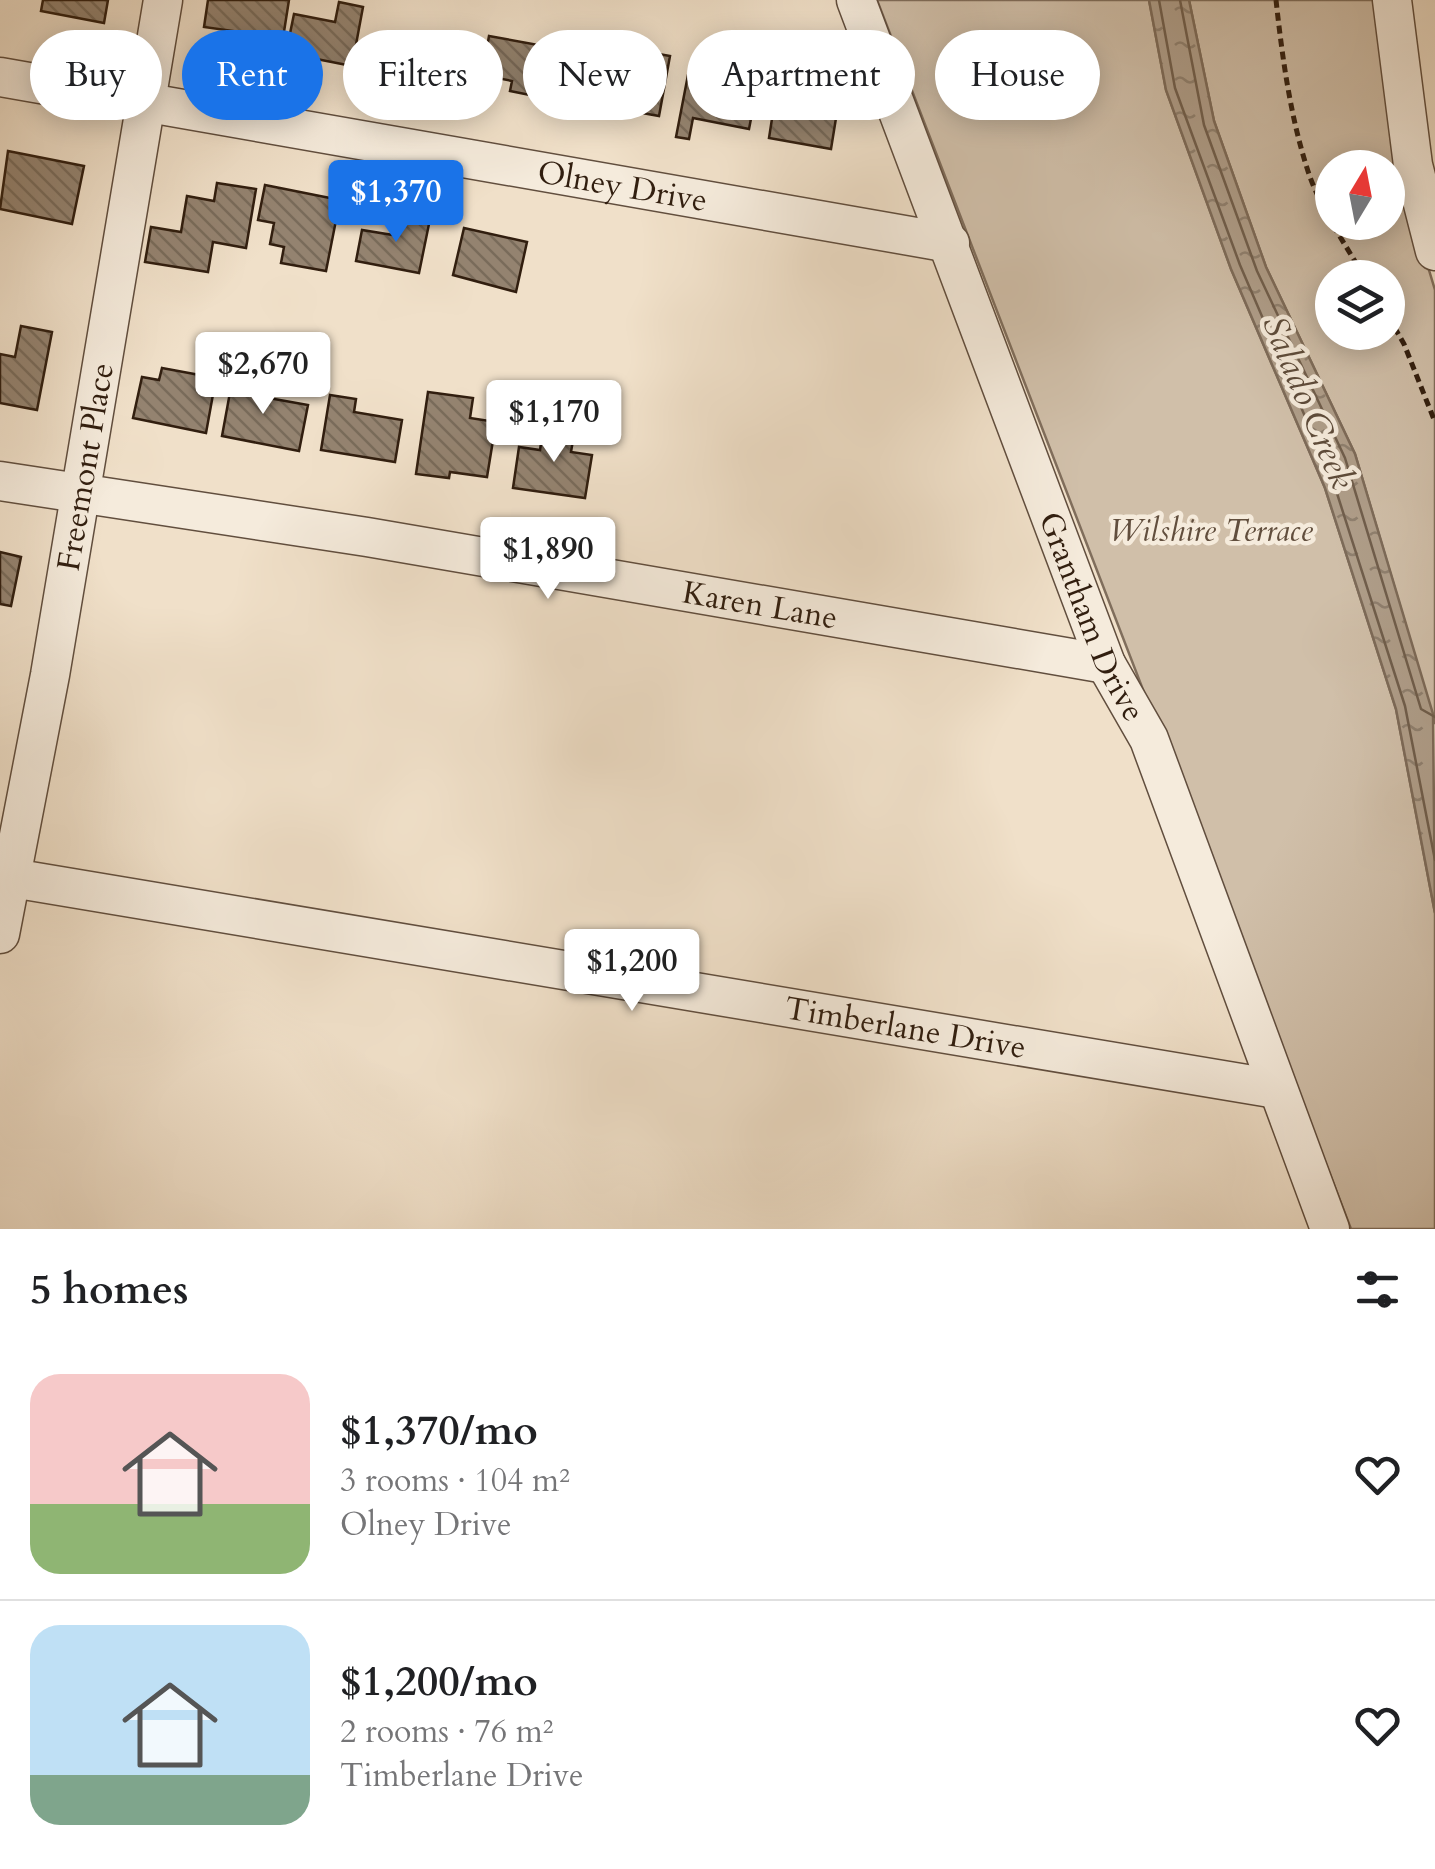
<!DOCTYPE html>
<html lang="en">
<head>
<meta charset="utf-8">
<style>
  body { margin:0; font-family:Cardo,serif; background:#f6f6f6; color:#202124; height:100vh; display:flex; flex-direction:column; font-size:38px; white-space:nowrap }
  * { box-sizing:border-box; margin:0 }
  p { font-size:32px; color:#757577 }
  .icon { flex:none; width:55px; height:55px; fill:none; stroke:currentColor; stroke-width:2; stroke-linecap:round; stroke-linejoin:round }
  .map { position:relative; height:1229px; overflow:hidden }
  .sheet { display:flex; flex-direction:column; background:#fff; flex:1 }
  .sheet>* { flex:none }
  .guide { position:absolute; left:30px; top:30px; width:1375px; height:90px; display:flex; gap:20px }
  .needle { width:65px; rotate:10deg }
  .fabs { position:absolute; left:1315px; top:150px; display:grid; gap:20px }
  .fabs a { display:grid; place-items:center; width:90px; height:90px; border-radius:50%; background:#fff; box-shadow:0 5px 25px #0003; font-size:50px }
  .price { position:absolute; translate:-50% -85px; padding:0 22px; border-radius:10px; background:#fff; color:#222; font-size:32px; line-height:65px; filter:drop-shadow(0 2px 5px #0008) }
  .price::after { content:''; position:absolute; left:50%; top:60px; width:30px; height:22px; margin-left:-15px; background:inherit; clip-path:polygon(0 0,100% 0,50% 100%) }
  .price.current { background:#1a73e8; color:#fff }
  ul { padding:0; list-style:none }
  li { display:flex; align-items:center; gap:30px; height:250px; padding:0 30px }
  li+li { border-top:2px solid #e0e0e0 }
  li span { display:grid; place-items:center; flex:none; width:280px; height:200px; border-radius:30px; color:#555 }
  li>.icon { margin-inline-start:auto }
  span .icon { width:120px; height:120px; fill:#fffc; stroke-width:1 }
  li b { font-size:42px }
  h2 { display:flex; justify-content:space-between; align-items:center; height:120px; padding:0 30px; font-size:42px }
  .tag { padding:0 35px; border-radius:45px; background:#fff; box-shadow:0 5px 25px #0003; font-size:35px; line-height:90px }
  .tag.current { background:#1a73e8; color:#fff }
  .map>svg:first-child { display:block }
  .park { fill:#d0bfa9; stroke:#806e5c; stroke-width:2.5; fill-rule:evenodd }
  .water { fill:url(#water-ripples); stroke:#7d6b59; stroke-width:2.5 }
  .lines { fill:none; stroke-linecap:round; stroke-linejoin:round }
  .shore { stroke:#705e4c; stroke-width:2.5 }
  .building { fill:url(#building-back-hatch); stroke:#311e0f; stroke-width:2.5 }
  .minor-casing { stroke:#614e3e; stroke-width:41 }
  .path { stroke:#311e0f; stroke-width:5; stroke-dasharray:8 5; stroke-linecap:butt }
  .minor { stroke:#f5ebdc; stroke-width:38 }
  .labels { text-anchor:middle; stroke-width:9; stroke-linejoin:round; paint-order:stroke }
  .street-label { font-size:32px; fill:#311e0f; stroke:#f5ebdc }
  .park-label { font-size:32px; font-style:italic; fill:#614e3d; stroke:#f5ebdc }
  .water-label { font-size:35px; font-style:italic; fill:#5d4b3a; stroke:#f5ebdc }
</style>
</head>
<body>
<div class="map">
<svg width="1435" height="1229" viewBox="0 0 1435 1229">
  <defs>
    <pattern id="water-ripples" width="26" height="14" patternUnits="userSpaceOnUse" patternTransform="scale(2.5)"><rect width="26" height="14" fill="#af9e8a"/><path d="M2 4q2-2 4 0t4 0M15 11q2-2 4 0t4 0" fill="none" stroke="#8f806f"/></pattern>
    <pattern id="building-back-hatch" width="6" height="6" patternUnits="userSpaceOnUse" patternTransform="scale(2.5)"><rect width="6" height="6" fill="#948370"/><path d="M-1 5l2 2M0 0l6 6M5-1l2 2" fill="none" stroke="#796b5a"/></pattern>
  </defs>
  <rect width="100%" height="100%" fill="#f0e0c9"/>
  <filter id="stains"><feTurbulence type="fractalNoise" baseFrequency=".002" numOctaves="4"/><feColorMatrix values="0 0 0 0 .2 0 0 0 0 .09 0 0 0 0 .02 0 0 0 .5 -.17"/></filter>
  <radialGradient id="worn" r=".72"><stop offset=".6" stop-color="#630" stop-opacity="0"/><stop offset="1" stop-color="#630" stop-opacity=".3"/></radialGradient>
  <!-- park -->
  <g class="park">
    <polygon points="877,0 1149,0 1166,90 1231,269 1325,488 1396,709 1435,913 1435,1229 1351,1229"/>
    <path d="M1189,0H1382L1394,154L1435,290V724L1355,454L1266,267L1214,121ZM1332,168H1388V222H1332ZM1332,278H1388V332H1332Z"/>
  </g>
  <!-- water -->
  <polygon class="water" points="1149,0 1189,0 1214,121 1266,267 1355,454 1433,714 1435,913 1396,709 1325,488 1231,269 1166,90"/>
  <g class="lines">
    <!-- shore -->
    <g class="shore">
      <polyline points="1159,0 1175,88 1240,265 1334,484 1405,706 1435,860"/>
      <polyline points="1180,0 1204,125 1257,271 1345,458 1421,709 1435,717"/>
    </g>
  </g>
  <!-- building -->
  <g class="building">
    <polygon points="43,0 108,0 104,23 41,11"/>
    <polygon points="208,0 289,0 283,38 204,27"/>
    <polygon points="339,2 363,7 352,66 286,53 294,14 335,22"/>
    <polygon points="489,36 560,49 550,99 510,91 512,81 482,75"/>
    <polygon points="593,42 670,56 659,116 581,102"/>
    <polygon points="688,75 757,88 749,129 693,118 689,139 676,137"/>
    <polygon points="808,76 842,81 831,149 769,138 776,93 804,98"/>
    <polygon points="8,151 84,166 72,224 0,209"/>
    <polygon points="217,183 256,189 246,248 213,242 208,272 145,262 151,227 181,232 187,196 214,201"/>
    <polygon points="265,185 340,200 326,271 281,263 284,247 270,244 274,223 258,220"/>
    <polygon points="397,213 430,219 419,273 356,261 362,230 393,235"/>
    <polygon points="464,228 527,242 516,292 453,275"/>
    <polygon points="21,326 52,332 37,410 0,403 0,354 15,357"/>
    <polygon points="162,368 216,378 206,433 133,418 142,377 159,380"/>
    <polygon points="233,376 266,383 263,397 308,405 299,451 222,436"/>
    <polygon points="428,392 473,398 470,418 496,422 487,477 450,472 449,478 416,474"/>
    <polygon points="330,395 356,399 354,412 402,420 395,462 321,450"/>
    <polygon points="544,424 575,428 571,452 592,455 585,498 513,488 519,447 540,450"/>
    <polygon points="0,552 21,557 11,606 0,604"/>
  </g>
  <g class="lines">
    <!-- minor casing -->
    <g class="minor-casing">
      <g id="minor">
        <path id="s1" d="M856,0L1106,664L1149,739L1330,1229"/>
        <polyline points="1392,0 1413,165 1435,251"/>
        <path id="s2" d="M0,77L950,243"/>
        <path id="s3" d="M0,481L367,537L1106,664"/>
        <path id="s4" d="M0,876L1276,1089"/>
        <path id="s5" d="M0,934L50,675L163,0"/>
      </g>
    </g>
    <!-- path -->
    <g class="path">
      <path d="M1276,0C1282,55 1290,115 1307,168C1319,207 1344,242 1365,278"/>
      <polyline points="1388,316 1404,344 1435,422"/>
    </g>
    <!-- minor -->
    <use href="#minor" class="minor"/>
  </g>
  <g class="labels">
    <!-- street labels -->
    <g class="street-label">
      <text dy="11" stroke="none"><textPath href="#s2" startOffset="632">Olney Drive</textPath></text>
      <text dy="11" stroke="none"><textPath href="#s5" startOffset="475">Freemont Place</textPath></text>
      <text dy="11" stroke="none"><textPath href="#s3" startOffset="770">Karen Lane</textPath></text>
      <text dy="11" stroke="none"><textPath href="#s1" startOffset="660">Grantham Drive</textPath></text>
      <text dy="11" stroke="none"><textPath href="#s4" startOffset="918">Timberlane Drive</textPath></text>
    </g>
    <!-- park labels -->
    <g class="park-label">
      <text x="1211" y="541">Wilshire Terrace</text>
    </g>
    <!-- water labels -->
    <g class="water-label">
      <text transform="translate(1309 402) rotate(67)" y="12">Salado Creek</text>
    </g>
  </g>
  <rect width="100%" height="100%" filter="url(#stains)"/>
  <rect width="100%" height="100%" fill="url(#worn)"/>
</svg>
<div class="fabs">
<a><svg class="needle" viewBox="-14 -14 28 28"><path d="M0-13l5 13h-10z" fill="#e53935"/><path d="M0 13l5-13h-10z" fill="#757577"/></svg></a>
<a><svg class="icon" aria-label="layers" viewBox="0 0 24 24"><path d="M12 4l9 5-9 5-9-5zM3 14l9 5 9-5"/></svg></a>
</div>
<b class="price current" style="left:396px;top:245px">$1,370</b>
<b class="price" style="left:263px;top:417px">$2,670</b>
<b class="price" style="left:554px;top:465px">$1,170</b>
<b class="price" style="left:548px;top:602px">$1,890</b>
<b class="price" style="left:632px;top:1014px">$1,200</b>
<div class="guide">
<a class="tag">Buy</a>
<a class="tag current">Rent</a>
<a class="tag">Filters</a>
<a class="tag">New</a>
<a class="tag">Apartment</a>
<a class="tag">House</a>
</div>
</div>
<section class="sheet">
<h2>5 homes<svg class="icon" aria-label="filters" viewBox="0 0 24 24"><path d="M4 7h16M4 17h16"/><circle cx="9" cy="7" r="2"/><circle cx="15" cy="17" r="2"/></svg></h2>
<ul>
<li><span style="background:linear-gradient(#f6c9c9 65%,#8fb573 0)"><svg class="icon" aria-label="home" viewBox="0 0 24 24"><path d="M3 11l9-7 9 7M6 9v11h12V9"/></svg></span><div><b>$1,370/mo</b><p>3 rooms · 104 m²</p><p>Olney Drive</p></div><svg class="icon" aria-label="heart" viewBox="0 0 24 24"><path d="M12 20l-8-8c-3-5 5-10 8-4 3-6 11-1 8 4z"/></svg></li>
<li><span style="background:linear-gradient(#bfe0f5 75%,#7fa58c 0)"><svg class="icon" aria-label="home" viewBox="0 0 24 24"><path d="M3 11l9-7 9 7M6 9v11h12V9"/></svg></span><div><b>$1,200/mo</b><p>2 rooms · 76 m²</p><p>Timberlane Drive</p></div><svg class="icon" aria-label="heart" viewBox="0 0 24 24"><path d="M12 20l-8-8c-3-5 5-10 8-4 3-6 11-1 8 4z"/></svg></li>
</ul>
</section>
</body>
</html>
